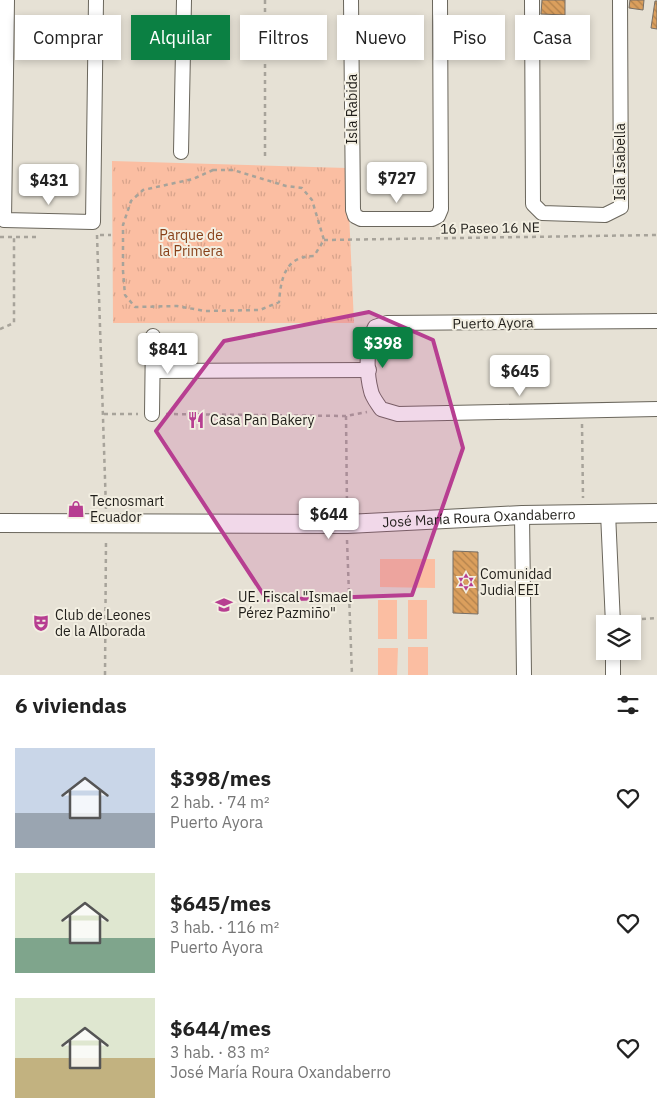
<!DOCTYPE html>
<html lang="es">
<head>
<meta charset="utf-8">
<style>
  body { margin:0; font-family:"IBM Plex Sans",sans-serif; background:#f6f6f6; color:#222; height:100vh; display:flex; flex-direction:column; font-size:19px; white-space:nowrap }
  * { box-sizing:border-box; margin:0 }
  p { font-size:16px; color:#767676 }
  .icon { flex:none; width:28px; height:28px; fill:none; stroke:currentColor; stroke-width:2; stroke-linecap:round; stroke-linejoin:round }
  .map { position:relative; height:675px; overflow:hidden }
  .side { display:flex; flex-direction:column; background:#fff; flex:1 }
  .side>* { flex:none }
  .banner { position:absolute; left:15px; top:15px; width:628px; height:45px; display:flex; gap:10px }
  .controls { position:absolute; left:596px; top:615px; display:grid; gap:10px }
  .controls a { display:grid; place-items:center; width:45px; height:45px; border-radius:0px; background:#fff; box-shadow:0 2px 8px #0003; font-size:25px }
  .price { position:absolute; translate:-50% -42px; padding:0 11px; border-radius:5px; background:#fff; color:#222; font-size:16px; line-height:32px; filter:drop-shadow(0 1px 2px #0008) }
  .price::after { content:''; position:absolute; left:50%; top:30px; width:15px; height:11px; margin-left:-8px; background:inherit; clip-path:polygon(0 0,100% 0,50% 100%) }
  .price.active { background:#0b8043; color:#fff }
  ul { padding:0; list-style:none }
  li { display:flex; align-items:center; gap:15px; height:125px; padding:0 15px }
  li span { display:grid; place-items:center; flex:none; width:140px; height:100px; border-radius:0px; color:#555 }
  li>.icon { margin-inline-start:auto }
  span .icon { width:60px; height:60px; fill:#fffc; stroke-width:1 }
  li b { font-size:21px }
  h2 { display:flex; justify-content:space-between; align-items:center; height:60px; padding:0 15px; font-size:21px }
  .tag { padding:0 18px; border-radius:0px; background:#fff; box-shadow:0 2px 8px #0003; font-size:18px; line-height:45px }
  .tag.active { background:#0b8043; color:#fff }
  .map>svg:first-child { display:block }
  .grass { fill:url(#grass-tufts) }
  .pitch { fill:#fbbea2 }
  .building { fill:url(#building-back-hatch); stroke:#776f66 }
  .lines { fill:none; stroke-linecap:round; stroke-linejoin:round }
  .minor-casing { stroke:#6a665c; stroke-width:16 }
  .tertiary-casing { stroke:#6a665c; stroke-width:20 }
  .path { stroke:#a7a39a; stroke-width:2.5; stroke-dasharray:4 4; stroke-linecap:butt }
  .minor { stroke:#fff; stroke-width:14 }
  .tertiary { stroke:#fff; stroke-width:18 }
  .marked { fill:#b73e91; fill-opacity:0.2; stroke:#b73e91; stroke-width:4; stroke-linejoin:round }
  .labels { text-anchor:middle; stroke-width:4; stroke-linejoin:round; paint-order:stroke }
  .street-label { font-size:14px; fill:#201e1a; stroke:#f3efe2 }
  .park-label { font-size:14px; fill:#884018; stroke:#f3efe2 }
  .poi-label { font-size:14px; fill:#201e1a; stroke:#f3efe2; text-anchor:start }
</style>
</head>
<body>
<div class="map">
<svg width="657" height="675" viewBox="0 0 657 675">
  <defs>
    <pattern id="grass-tufts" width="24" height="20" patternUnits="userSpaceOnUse" patternTransform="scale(1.25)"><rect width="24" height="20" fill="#fbbea2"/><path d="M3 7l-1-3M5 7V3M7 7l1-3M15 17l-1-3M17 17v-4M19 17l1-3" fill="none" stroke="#d7a38b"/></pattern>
    <pattern id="building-back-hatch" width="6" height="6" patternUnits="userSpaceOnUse" patternTransform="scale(1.25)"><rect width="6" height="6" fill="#db9f5d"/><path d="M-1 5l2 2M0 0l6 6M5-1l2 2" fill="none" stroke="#b1814c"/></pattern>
  </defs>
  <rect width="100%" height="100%" fill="#e6e1d5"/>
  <!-- grass -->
  <polygon class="grass" points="112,161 347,168 354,323 113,323"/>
  <!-- pitch -->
  <g class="pitch">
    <polygon points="380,559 435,559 435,588 380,587"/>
    <rect x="378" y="600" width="19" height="39"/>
    <rect x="408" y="600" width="19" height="39"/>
    <rect x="408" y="647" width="20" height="28"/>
    <polygon points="378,648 398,648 397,675 378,675"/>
  </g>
  <!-- building -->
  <g class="building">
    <polygon points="542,0 565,0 565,15 541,14"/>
    <polygon points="630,0 644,0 643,10 629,8"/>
    <polygon points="655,1 657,1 657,29 651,28"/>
    <polygon points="453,551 478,552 478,614 453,613"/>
  </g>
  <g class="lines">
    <!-- minor casing -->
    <g class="minor-casing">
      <g id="minor">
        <polyline points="7,0 4,220 93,222 96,0"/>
        <polyline points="351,0 353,210 355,216 361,219 432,219 438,216 441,209 440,0"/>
        <polyline points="532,0 533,204 542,213 605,215 621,207 620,0"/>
        <polyline points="181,152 184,0"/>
        <path d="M657,321L387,323L375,327C366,344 366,372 371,391C372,397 378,404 381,409L398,414L657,409"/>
        <polyline points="154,371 369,370"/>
        <polyline points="152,414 153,336"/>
        <polyline points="608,513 613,624"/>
        <polyline points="522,515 524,675"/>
        <polyline points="613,651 613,675"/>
      </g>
    </g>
    <!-- tertiary casing -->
    <g class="tertiary-casing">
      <g id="tertiary">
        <path id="s1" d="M0,523L347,524L522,515L657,513"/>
      </g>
    </g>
    <!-- path -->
    <g class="path">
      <polyline points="265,0 265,157"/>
      <path d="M213,170H233L286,186L302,188L312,200L324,240L314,256C285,256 281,278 279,302L260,310L205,311L177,306L135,307L125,295L123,271V225L131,201L143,190L193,179Z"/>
      <polyline points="97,235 106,509"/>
      <polyline points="100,235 111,235"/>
      <polyline points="0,237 37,237"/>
      <polyline points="324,240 657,235"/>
      <polyline points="0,329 14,323 14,237"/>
      <polyline points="104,414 138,414"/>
      <polyline points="166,414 346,416 367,412"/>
      <polyline points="346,416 347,507"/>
      <polyline points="582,424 583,498"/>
      <polyline points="347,540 352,675"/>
      <polyline points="626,620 657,618"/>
      <polyline points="105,675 106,539"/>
    </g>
    <!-- minor -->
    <use href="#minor" class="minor"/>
    <!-- tertiary -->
    <use href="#tertiary" class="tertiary"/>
  </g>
  <!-- marked area -->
  <path class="marked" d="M369,312L433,340L463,448L412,595L267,600L156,431L224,341Z"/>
  <!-- icons -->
  <defs>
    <g id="restaurant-bare" transform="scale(1.35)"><path d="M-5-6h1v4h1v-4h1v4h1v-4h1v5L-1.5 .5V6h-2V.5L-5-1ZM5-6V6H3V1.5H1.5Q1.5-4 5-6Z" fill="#b73e91" stroke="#f3efe2" stroke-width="2.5" paint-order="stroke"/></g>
    <g id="shop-bare" transform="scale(1.35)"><path d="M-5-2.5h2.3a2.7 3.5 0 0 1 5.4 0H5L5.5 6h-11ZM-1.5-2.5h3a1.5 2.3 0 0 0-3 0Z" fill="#b73e91" stroke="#f3efe2" stroke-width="2.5" paint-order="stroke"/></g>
    <g id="synagogue-bare" transform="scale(1.35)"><path d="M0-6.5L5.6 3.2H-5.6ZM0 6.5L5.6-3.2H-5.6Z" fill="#b73e91" stroke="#f3efe2" stroke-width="2.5" paint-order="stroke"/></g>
    <g id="school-bare" transform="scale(1.35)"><path d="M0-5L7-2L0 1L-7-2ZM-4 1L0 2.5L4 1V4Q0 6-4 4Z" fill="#b73e91" stroke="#f3efe2" stroke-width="2.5" paint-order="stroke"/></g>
    <g id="theatre-bare" transform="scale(1.35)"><path d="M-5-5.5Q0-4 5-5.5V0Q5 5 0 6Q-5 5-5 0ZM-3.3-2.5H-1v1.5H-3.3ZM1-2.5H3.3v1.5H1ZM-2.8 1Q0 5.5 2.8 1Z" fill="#b73e91" stroke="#f3efe2" stroke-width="2.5" paint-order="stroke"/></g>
  </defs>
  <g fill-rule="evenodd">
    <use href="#restaurant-bare" x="196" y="420"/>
    <use href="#shop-bare" x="76" y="509"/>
    <use href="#synagogue-bare" x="466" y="582"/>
    <use href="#school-bare" x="224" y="605"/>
    <use href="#theatre-bare" x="41" y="623"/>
  </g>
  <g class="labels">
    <!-- street labels -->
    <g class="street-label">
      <text transform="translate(352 109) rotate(-90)" y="5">Isla Rabida</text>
      <text transform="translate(620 162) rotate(-90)" y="5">Isla Isabella</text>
      <text transform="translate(490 228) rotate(-1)" y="5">16 Paseo 16 NE</text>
      <text transform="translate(493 323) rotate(-1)" y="5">Puerto Ayora</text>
      <text dy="5" stroke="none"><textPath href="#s1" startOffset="479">José María Roura Oxandaberro</textPath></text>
    </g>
    <!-- park labels -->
    <g class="park-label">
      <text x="191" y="240">Parque de<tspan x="191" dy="16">la Primera</tspan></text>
    </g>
    <!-- poi labels -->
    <g class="poi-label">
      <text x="210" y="425">Casa Pan Bakery</text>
      <text x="90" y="506">Tecnosmart<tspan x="90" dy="16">Ecuador</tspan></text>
      <text x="480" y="579">Comunidad<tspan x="480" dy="16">Judia EEI</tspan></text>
      <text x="238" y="602">UE. Fiscal "Ismael<tspan x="238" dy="16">Pérez Pazmiño"</tspan></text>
      <text x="55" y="620">Club de Leones<tspan x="55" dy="16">de la Alborada</tspan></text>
    </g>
  </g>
</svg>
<div class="controls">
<a><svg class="icon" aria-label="layers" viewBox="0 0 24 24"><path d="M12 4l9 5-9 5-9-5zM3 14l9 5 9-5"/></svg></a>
</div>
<b class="price" style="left:397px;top:204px">$727</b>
<b class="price" style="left:49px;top:206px">$431</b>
<b class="price active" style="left:383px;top:369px">$398</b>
<b class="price" style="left:168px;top:375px">$841</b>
<b class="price" style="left:520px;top:397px">$645</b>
<b class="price" style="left:329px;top:540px">$644</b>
<div class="banner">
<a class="tag">Comprar</a>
<a class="tag active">Alquilar</a>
<a class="tag">Filtros</a>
<a class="tag">Nuevo</a>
<a class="tag">Piso</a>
<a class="tag">Casa</a>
</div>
</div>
<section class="side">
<h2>6 viviendas<svg class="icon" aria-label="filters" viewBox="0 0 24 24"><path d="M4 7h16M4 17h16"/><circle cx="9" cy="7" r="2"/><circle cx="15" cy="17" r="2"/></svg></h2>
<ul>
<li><span style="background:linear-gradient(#c9d6e8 65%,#9aa5b1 0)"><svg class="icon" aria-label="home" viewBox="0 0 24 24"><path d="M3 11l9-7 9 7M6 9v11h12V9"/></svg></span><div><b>$398/mes</b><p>2 hab. · 74 m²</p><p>Puerto Ayora</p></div><svg class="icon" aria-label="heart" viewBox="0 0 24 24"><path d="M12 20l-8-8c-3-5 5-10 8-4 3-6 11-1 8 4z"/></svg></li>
<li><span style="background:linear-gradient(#dfe7d0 65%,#7fa58c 0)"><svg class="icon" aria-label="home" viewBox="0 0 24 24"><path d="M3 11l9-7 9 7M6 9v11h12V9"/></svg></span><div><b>$645/mes</b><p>3 hab. · 116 m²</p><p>Puerto Ayora</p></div><svg class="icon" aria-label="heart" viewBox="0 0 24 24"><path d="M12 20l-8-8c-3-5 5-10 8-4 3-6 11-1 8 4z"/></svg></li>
<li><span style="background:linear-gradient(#dfe7d0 60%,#c2b280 0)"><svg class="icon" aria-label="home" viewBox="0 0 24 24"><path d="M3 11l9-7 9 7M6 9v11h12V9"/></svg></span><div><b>$644/mes</b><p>3 hab. · 83 m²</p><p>José María Roura Oxandaberro</p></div><svg class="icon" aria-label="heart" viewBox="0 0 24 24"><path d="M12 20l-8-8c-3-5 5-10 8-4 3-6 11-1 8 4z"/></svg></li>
</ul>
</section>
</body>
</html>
